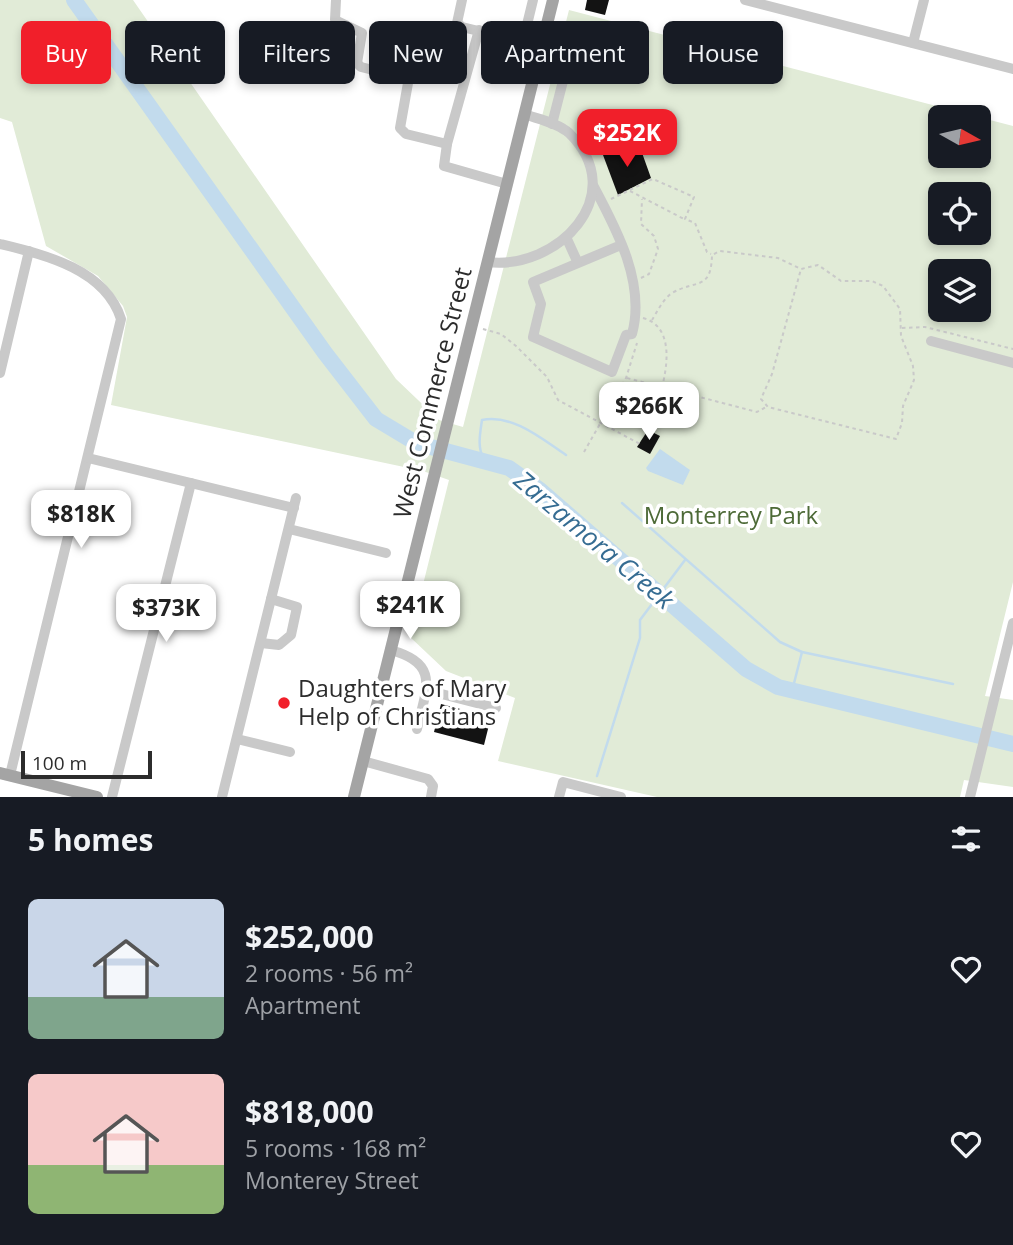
<!DOCTYPE html>
<html lang="en">
<head>
<meta charset="utf-8">
<style>
  body { margin:0; font-family:"Open Sans",sans-serif; background:#20242c; color:#f1f3f6; height:100vh; display:flex; flex-direction:column; font-size:26px; white-space:nowrap }
  * { box-sizing:border-box; margin:0 }
  p { font-size:23px; color:#9ea1a6 }
  .icon { flex:none; width:38px; height:38px; fill:none; stroke:currentColor; stroke-width:2; stroke-linecap:round; stroke-linejoin:round }
  .map { position:relative; height:797px; overflow:hidden }
  .side { display:flex; flex-direction:column; background:#171b24; flex:1 }
  .side>* { flex:none }
  .guide { position:absolute; left:21px; top:21px; width:971px; height:63px; display:flex; gap:14px }
  .needle { width:46px; rotate:98deg }
  .tools { position:absolute; left:928px; top:105px; display:grid; gap:14px }
  .tools a { display:grid; place-items:center; width:63px; height:63px; border-radius:10px; background:#171b24; box-shadow:0 4px 10px #0003; font-size:35px }
  .scale { position:absolute; left:21px; bottom:18px; width:131px; box-sizing:border-box; padding-left:7px; border:4px solid #2c2c2c; border-top:0; font-size:19px; line-height:24px; white-space:nowrap; color:#2c2c2c; -webkit-text-stroke:5px #fff; paint-order:stroke }
  .price { position:absolute; translate:-50% -60px; padding:0 16px; border-radius:14px; background:#fff; color:#222; font-size:23px; line-height:46px; filter:drop-shadow(0 2px 4px #0008) }
  .price::after { content:''; position:absolute; left:50%; top:42px; width:21px; height:16px; margin-left:-10px; background:inherit; clip-path:polygon(0 0,100% 0,50% 100%) }
  .price.on { background:#f11f2a; color:#fff }
  ul { padding:0; list-style:none }
  li { display:flex; align-items:center; gap:21px; height:175px; padding:0 28px }
  li span { display:grid; place-items:center; flex:none; width:196px; height:140px; border-radius:10px; color:#555 }
  li>.icon { margin-inline-start:auto }
  span .icon { width:84px; height:84px; fill:#fffc; stroke-width:1 }
  li b { font-size:30px }
  h2 { display:flex; justify-content:space-between; align-items:center; height:84px; padding:0 28px; font-size:30px }
  .tag { padding:0 24px; border-radius:10px; background:#171b24; box-shadow:0 4px 10px #0003; font-size:24px; line-height:63px }
  .tag.on { background:#f11f2a; color:#fff }
  .map>svg:first-child { display:block }
  .green { fill:#e1ebd7; fill-rule:evenodd }
  .water { fill:#c2dbed }
  .lines { fill:none; stroke-linecap:round; stroke-linejoin:round }
  .stream { stroke:#c2dbed; stroke-width:2.5 }
  .river { stroke:#c2dbed; stroke-width:16 }
  .building { fill:#131313 }
  .path { stroke:#c9c9c9; stroke-width:2; stroke-dasharray:3.5 3.5; stroke-linecap:butt }
  .minor { stroke:#c9c9c9; stroke-width:10 }
  .major { stroke:#a4a4a4; stroke-width:12 }
  .poi-dot { fill:#f11f2a; stroke:#fff; stroke-width:2.5 }
  .labels { text-anchor:middle; stroke-width:7; stroke-linejoin:round; paint-order:stroke }
  .street-label { font-size:24px; fill:#2c2c2c; stroke:#fff }
  .park-label { font-size:24px; fill:#4d6a37; stroke:#fff }
  .poi-label { font-size:24px; fill:#2c2c2c; stroke:#fff; text-anchor:start }
  .water-label { font-size:26px; font-style:italic; fill:#356c92; stroke:#fff }
</style>
</head>
<body>
<div class="map">
<svg width="1013" height="797" viewBox="0 0 1013 797">
  <rect width="100%" height="100%" fill="#fff"/>
  <!-- green -->
  <path class="green" d="M0,0H133L396,379L439,420L463,427L569,10L1013,126V582L985,696L1013,700V787L964,780L960,797H657L498,761L515,698L446,671L410,637L449,480L423,471L111,405L127,317L123,306L98,276L46,246L12,122L0,118ZM940,117H978V156H940ZM940,194H978V233H940ZM940,271H978V310H940Z"/>
  <!-- water -->
  <polygon class="water" points="660,449 690,470 683,485 648,471 646,468"/>
  <g class="lines">
    <!-- stream -->
    <g class="stream">
      <path d="M484,460C477,447 480,434 482,420C513,414 542,439 566,455"/>
      <polyline points="622,503 780,642 802,652 953,684"/>
      <polyline points="792,691 802,652"/>
      <polyline points="597,776 640,638 640,620 685,560"/>
    </g>
    <!-- river -->
    <polyline class="river" points="74,0 325,353 376,419 416,443 509,468 540,490 746,669 778,687 1013,744"/>
  </g>
  <!-- building -->
  <g class="building">
    <polygon points="587,0 609,0 605,15 585,10"/>
    <polygon points="623,147 626,156 641,150 651,178 618,195 603,155"/>
    <polygon points="648,430 660,436 650,454 637,447"/>
    <polygon points="441,704 491,717 484,745 434,732"/>
  </g>
  <g class="lines">
    <!-- path -->
    <g class="path">
      <polyline points="630,191 684,219"/>
      <polyline points="611,199 653,179 694,197 685,219 695,223 707,252 711,254"/>
      <polyline points="641,278 649,274 658,249 654,236 641,224 642,199"/>
      <path d="M643,318C673,326 668,364 662,387"/>
      <path d="M652,320C657,312 663,299 672,293C697,279 711,291 712,255L720,251L778,258L801,269L818,265L841,281H872L883,286L900,309L901,336L913,366L914,380L903,406L902,423L896,439L768,407L761,399L772,374L801,269"/>
      <polyline points="902,328 925,327 1013,349"/>
      <polyline points="483,329 501,334 516,346 547,377 558,400 640,444"/>
      <polyline points="627,378 757,412 766,407"/>
      <polyline points="584,452 626,378 637,343"/>
    </g>
    <!-- minor -->
    <g class="minor">
      <polyline points="336,0 335,20 362,33 357,63 361,67 405,78 408,83 400,128 406,134 447,144"/>
      <polyline points="462,0 457,23 462,27 541,46"/>
      <polyline points="745,0 1013,69"/>
      <polyline points="479,30 447,144 444,166 507,184"/>
      <polyline points="544,35 573,42 552,124"/>
      <polyline points="523,41 533,0"/>
      <polyline points="913,43 924,0"/>
      <path d="M593,185C616,228 646,283 632,334L626,335L612,372L533,337L541,304L533,282L621,245"/>
      <polyline points="567,239 577,261"/>
      <path d="M0,244C45,255 105,269 121,319L10,775"/>
      <path d="M487,262C557,271 632,195 569,133C558,123 538,119 524,114"/>
      <polyline points="931,341 1013,363"/>
      <polyline points="0,373 29,251"/>
      <polyline points="88,458 294,508"/>
      <polyline points="289,529 386,553"/>
      <polyline points="261,643 279,645 291,635 297,607 271,599"/>
      <path d="M390,650C441,663 426,689 417,729"/>
      <polyline points="426,690 496,708"/>
      <polyline points="237,739 290,752"/>
      <polyline points="363,761 428,779 433,786 431,797"/>
      <polyline points="112,797 191,483"/>
      <polyline points="222,797 296,498"/>
      <polyline points="559,797 563,782 621,797"/>
      <polyline points="970,797 1013,623"/>
    </g>
    <!-- major -->
    <g class="major">
      <polyline points="0,773 97,797"/>
      <polyline points="354,797 553,0"/>
    </g>
  </g>
  <!-- markers -->
  <circle class="poi-dot" cx="284" cy="703" r="7"/>
  <g class="labels">
    <!-- street labels -->
    <g class="street-label">
      <text transform="translate(433 393) rotate(-76)" y="8">West Commerce Street</text>
    </g>
    <!-- park labels -->
    <g class="park-label">
      <text x="731" y="524">Monterrey Park</text>
    </g>
    <!-- poi labels -->
    <g class="poi-label">
      <text x="298" y="697">Daughters of Mary<tspan x="298" dy="28">Help of Christians</tspan></text>
    </g>
    <!-- water labels -->
    <g class="water-label">
      <text transform="translate(594 540) rotate(40)" y="9">Zarzamora Creek</text>
    </g>
  </g>
</svg>
<div class="tools">
<a><svg class="needle" viewBox="-14 -14 28 28"><path d="M0-13l5 13h-10z" fill="#e53935"/><path d="M0 13l5-13h-10z" fill="#9ea1a6"/></svg></a>
<a><svg class="icon" aria-label="locate" viewBox="0 0 24 24"><circle cx="12" cy="12" r="6"/><path d="M12 2v4M12 18v4M2 12h4M18 12h4"/></svg></a>
<a><svg class="icon" aria-label="layers" viewBox="0 0 24 24"><path d="M12 4l9 5-9 5-9-5zM3 14l9 5 9-5"/></svg></a>
</div>
<div class="scale">100 m</div>
<b class="price on" style="left:627px;top:169px">$252K</b>
<b class="price" style="left:649px;top:442px">$266K</b>
<b class="price" style="left:81px;top:550px">$818K</b>
<b class="price" style="left:410px;top:641px">$241K</b>
<b class="price" style="left:166px;top:644px">$373K</b>
<div class="guide">
<a class="tag on">Buy</a>
<a class="tag">Rent</a>
<a class="tag">Filters</a>
<a class="tag">New</a>
<a class="tag">Apartment</a>
<a class="tag">House</a>
</div>
</div>
<section class="side">
<h2>5 homes<svg class="icon" aria-label="filters" viewBox="0 0 24 24"><path d="M4 7h16M4 17h16"/><circle cx="9" cy="7" r="2"/><circle cx="15" cy="17" r="2"/></svg></h2>
<ul>
<li><span style="background:linear-gradient(#c9d6e8 70%,#7fa58c 0)"><svg class="icon" aria-label="home" viewBox="0 0 24 24"><path d="M3 11l9-7 9 7M6 9v11h12V9"/></svg></span><div><b>$252,000</b><p>2 rooms · 56 m²</p><p>Apartment</p></div><svg class="icon" aria-label="heart" viewBox="0 0 24 24"><path d="M12 20l-8-8c-3-5 5-10 8-4 3-6 11-1 8 4z"/></svg></li>
<li><span style="background:linear-gradient(#f6c9c9 65%,#8fb573 0)"><svg class="icon" aria-label="home" viewBox="0 0 24 24"><path d="M3 11l9-7 9 7M6 9v11h12V9"/></svg></span><div><b>$818,000</b><p>5 rooms · 168 m²</p><p>Monterey Street</p></div><svg class="icon" aria-label="heart" viewBox="0 0 24 24"><path d="M12 20l-8-8c-3-5 5-10 8-4 3-6 11-1 8 4z"/></svg></li>
</ul>
</section>
</body>
</html>
